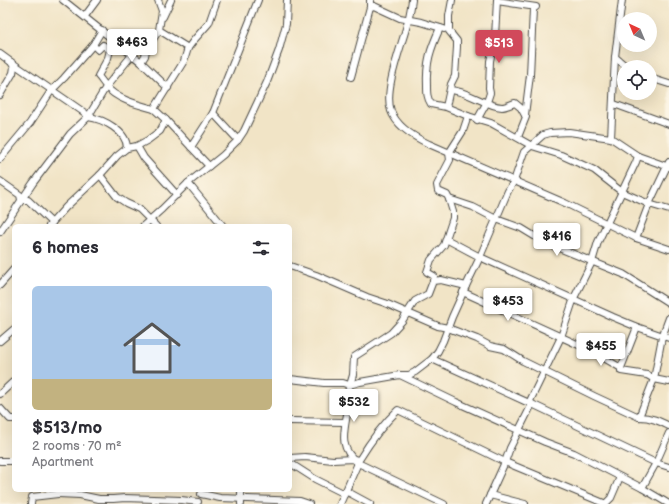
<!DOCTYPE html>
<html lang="en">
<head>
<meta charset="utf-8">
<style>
  body { margin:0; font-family:"Balsamiq Sans",sans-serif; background:#f2f2f3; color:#2b2b33; height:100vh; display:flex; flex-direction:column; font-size:15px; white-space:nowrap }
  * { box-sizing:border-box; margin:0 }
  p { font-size:13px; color:#7c7c81 }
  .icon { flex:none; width:22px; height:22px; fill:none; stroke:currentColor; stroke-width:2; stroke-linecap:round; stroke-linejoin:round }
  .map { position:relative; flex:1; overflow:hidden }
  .drawer { position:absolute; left:12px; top:224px; width:280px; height:268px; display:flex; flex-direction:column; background:#fff; border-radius:6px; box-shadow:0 4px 16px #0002 }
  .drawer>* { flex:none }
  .needle { width:26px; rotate:316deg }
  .buttons { position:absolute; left:617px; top:12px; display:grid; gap:8px }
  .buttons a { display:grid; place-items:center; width:40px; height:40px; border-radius:50%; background:#fff; box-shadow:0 4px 16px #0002; font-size:20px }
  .price { position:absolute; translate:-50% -34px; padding:0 9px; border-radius:4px; background:#fff; color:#222; font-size:13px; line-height:26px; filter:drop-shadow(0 1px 2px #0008) }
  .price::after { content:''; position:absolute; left:50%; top:24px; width:12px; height:9px; margin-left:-6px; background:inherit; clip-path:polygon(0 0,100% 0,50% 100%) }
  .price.on { background:#d1495b; color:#fff }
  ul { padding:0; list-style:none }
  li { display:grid; align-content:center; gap:8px; height:212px; padding:0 20px }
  li span { display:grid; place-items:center; height:124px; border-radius:6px; color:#555 }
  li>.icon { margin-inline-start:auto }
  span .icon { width:72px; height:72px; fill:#fffc; stroke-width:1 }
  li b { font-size:17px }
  h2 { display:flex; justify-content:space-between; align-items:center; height:48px; padding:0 20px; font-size:17px }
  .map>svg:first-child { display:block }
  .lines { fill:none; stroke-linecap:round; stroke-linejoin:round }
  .minor-casing { stroke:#494742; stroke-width:8 }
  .minor { stroke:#fff; stroke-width:6 }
</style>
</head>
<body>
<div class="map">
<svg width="669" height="504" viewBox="0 0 669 504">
  <rect width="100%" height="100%" fill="#fcf5e5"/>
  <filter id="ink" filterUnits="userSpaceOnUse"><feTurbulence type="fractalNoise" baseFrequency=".025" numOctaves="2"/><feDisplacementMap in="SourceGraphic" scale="8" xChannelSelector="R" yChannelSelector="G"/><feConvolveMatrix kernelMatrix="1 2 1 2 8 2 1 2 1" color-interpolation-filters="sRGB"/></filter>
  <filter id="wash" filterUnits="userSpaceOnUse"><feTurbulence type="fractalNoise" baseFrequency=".012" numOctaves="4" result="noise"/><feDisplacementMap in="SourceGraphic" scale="16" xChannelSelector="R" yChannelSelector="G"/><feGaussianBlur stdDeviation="0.9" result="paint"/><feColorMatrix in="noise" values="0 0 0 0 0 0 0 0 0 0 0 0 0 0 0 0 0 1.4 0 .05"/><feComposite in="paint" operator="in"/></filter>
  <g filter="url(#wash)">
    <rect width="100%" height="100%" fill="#f1e4c6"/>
  </g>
  <g filter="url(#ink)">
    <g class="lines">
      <!-- minor casing -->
      <g class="minor-casing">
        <g id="minor">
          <polyline points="63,0 141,62"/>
          <polyline points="158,0 162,11 159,30 188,48"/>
          <polyline points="370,0 370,7 374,6 400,18 421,22 444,29"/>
          <path d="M412,0C411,7 410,14 408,21C403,43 383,89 391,111C397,127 414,137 429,144L565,203L636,238L669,249"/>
          <polyline points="497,1 536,7 533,9 530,75 525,115"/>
          <polyline points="85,16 97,0"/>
          <polyline points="163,17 171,0"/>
          <path d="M440,28C430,50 426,62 427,86C427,93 427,98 431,104L446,107"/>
          <polyline points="159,30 146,50 145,56 141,62 168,88"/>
          <path d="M93,45L98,50L103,45L110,50L108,58L98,76C101,79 103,83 106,86C115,99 139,105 154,109"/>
          <polyline points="0,54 11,62 14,67 13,73 0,95"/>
          <polyline points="615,57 627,67"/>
          <path d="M11,62L85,113L88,117C103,119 127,131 127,148"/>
          <polyline points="351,77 370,7"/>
          <polyline points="650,78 669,84"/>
          <path d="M450,90C469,91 485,106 502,107C506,107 511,104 515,103L521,108L526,117L518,137"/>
          <polyline points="614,104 669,124"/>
          <polyline points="213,113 238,140"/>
          <polyline points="468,116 491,123 532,146 561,155 594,170 622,192 649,204 669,210"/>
          <polyline points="166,120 191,147"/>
          <polyline points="477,120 487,102 490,93 489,88 490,61 495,37 497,0"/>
          <polyline points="137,146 144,158 177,195"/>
          <polyline points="638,156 669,167"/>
          <polyline points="0,159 30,123 51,91 64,78 93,45 102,30"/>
          <polyline points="209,166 191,147 213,113 258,0"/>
          <polyline points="100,175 117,197 126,203 139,209 156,226"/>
          <polyline points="0,181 20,195 21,200 28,200 52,223"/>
          <polyline points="188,183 223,226"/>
          <polyline points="449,199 473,207 496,219 521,228 544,242 623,274 669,303"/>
          <polyline points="49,226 66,207 100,175 117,156 127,148 137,146 148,140 160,131 166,120 154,109 184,61 188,48 194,40 209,23 217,0"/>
          <polyline points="143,226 162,209 188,183 223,155 238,140 244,131 267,82 279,50 286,24 287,0"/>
          <polyline points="0,232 33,183 70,134 88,117 106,87 132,55"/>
          <polyline points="636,238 649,204 669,162"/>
          <polyline points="446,239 480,257 613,317 637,327 669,338"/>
          <path d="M290,266L316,275L367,297L385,303L438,326L448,328L477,339L490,346L504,349L523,361L594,396L639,417C651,417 659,421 669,426"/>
          <polyline points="433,281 434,276 427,272 431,260 444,245 453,218 453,212 449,199 447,195 438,191 437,185 450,160 449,153 463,131 468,116 446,107 451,84 455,76 457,47 457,41 449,31 449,16 452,0"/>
          <polyline points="0,285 14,269"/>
          <polyline points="463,292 592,351 621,368 621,371 647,375 654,379 669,382"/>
          <polyline points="0,341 14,329"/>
          <polyline points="432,359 529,403"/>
          <polyline points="621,368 637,327"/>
          <polyline points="400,375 456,402 545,442 574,453 642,488 669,504"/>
          <polyline points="290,379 324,383 343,383 349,385 360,382 400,375 409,375 415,372 432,359 438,351 443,341 452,317 466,286"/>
          <path d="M349,385C348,393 349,400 348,408C345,430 337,447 358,463L444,504"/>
          <polyline points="350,385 353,375 354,357 391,333 402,321 415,301 428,294 433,281 441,280 466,286 480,257 508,191 514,181 524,152 543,135 550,133 569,132 611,138 615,57 622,0"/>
          <polyline points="0,394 14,381"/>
          <polyline points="532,404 656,463 669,467"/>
          <polyline points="0,408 10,419 14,419"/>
          <polyline points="639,417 654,379 662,337 669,318"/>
          <polyline points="290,421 345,422"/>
          <path d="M290,458L305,457L333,460L353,459L359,460C370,442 382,425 398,410L505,462L606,504"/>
          <polyline points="0,461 14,461"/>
          <polyline points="290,463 315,479 345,494"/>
          <polyline points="642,488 656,463 669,433"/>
          <polyline points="346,491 370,504"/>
          <polyline points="58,494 80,495 99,499 113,499 125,498 181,500 198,502"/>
          <polyline points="201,494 220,498 300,501 309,504"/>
          <polyline points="490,495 525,504"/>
          <polyline points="31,504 32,497 58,494 60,491"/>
          <polyline points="241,504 241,490"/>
          <polyline points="340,504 358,463"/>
          <polyline points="486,504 505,462 510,448 532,404 529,403 561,337 574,298 592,262 598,242 636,162 638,156 611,138"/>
          <polyline points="605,504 611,498 620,477"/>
        </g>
      </g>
      <!-- minor -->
      <use href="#minor" class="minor"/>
    </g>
  </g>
</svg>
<div class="buttons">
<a><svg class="needle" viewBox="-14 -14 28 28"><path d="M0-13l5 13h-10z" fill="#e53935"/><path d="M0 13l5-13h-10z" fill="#7c7c81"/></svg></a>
<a><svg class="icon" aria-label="locate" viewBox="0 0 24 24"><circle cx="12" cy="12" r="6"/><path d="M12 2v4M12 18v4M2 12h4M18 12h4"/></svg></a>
</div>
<b class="price" style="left:132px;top:63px">$463</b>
<b class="price on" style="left:499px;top:64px">$513</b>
<b class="price" style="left:557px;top:257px">$416</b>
<b class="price" style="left:508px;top:322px">$453</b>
<b class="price" style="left:601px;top:367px">$455</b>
<b class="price" style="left:354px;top:423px">$532</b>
<section class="drawer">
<h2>6 homes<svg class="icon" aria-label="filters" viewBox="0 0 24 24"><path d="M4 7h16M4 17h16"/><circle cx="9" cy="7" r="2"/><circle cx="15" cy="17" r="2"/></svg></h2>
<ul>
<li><span style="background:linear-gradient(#a9c7e8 75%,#c2b280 0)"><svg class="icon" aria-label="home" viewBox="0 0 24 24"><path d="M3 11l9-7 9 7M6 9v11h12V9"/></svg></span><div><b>$513/mo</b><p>2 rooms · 70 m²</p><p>Apartment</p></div></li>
</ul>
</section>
</div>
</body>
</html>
